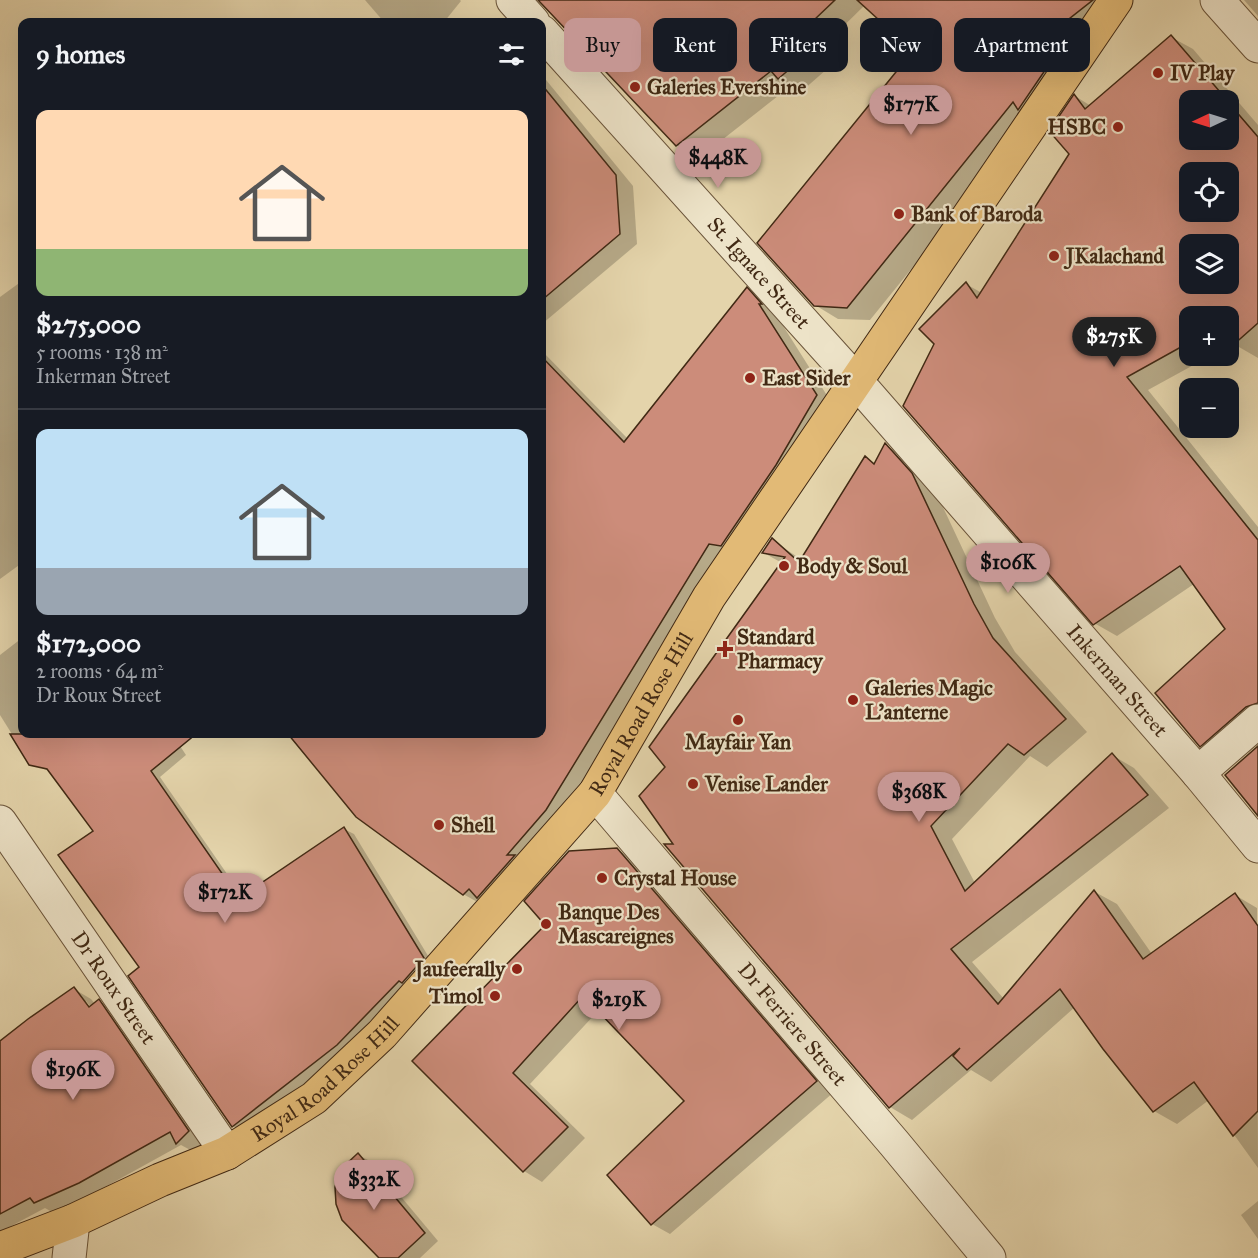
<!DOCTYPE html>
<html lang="en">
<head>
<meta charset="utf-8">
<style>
  body { margin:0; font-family:"IM FELL Great Primer",serif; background:#20242c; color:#f1f3f6; height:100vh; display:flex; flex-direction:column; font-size:22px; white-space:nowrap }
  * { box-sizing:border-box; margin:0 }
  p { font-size:20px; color:#9ea1a6 }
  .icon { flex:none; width:33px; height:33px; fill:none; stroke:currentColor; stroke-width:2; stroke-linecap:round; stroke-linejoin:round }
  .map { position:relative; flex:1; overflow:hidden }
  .sheet { position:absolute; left:18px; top:18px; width:528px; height:720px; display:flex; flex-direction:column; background:#171b24; border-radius:12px; box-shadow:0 6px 24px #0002 }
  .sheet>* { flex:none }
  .guide { position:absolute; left:564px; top:18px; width:570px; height:54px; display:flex; gap:12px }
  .needle { width:39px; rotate:266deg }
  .tools { position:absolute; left:1179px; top:90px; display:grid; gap:12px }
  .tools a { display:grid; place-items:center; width:60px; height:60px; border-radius:12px; background:#171b24; box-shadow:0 6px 24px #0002; font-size:30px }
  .price { position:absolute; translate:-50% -51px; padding:0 14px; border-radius:21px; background:#c59692; color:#111; font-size:20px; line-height:39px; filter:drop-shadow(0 2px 3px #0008) }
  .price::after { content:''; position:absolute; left:50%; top:36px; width:18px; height:14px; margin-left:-9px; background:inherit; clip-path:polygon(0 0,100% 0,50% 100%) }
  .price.current { background:#222; color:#fff }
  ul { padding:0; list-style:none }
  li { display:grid; align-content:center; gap:12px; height:318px; padding:0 18px }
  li+li { border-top:2px solid #363941 }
  li span { display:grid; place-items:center; height:186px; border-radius:12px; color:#555 }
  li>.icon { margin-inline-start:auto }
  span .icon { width:108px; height:108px; fill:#fffc; stroke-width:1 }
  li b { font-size:26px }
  h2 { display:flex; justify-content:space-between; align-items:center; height:72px; padding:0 18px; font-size:26px }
  .tag { padding:0 21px; border-radius:12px; background:#171b24; box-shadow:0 6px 24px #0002; font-size:21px; line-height:54px }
  .tag.current { background:#c59692; color:#111 }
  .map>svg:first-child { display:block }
  .shadow { fill:#0003; fill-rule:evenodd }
  .building { fill:#cc8c7a; stroke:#412914; stroke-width:1.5; fill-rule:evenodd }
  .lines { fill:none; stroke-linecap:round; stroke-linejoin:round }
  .minor-casing { stroke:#6a543a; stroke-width:35 }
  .primary-casing { stroke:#412914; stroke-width:35 }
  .minor { stroke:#ede3c8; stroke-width:33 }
  .primary { stroke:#e2ba76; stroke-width:33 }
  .poi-dot { fill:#8f2418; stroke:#ede3c8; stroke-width:2 }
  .labels { text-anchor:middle; stroke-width:4.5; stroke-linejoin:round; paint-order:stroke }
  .poi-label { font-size:21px; font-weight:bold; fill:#412914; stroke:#ede3c8; text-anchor:start }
  .street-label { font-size:21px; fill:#412914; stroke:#ede3c8 }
</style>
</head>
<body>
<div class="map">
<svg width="1258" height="1258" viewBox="0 0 1258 1258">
  <rect width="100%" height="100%" fill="#e4d4ab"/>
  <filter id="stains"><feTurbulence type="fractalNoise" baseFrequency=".00333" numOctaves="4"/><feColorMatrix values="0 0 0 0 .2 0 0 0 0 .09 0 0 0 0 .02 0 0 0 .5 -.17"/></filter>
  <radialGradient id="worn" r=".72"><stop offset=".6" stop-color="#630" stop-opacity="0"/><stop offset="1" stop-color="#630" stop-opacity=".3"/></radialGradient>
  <!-- shadow -->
  <g class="shadow">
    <polygon points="365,0 460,0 461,1 444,22 384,22"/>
    <polygon points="540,0 1114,0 1048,100 870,320 838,319 815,305 915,51 865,5 815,54 827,69 802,91 792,85 699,158 676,145"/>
    <polygon points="1244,0 1258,0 1258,16"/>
    <path d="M1171,37L1193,49L1258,125V358L1232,343L1228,345V316H1190V356H1210L1148,390L1258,527V728L1223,758L1201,745L1227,629L1194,584L1117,636L1094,623L966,284L982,293L1071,154L1075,96L1091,106ZM1190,100H1228V140H1190ZM1190,172H1228V212H1190ZM1190,244H1228V284H1190Z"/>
    <polygon points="542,75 633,186 637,244 542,324"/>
    <polygon points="22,281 22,563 0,579 0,297"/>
    <polygon points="747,289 764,299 775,313 833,405 563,819 481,904 463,894 358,816 290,734 542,734 542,351 628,439"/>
    <polygon points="885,445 907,457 934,488 995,618 1015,652 1087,732 1047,767 1030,756 952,839 975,883 1112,755 1134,768 1169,808 972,962 1004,999 1095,892 1117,904 1152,954 1235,895 1257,908 1258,1168 1209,1100 1177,1124 1154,1111 1075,1007 991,1082 971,1070 912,1120 890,1107 667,846 675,845 667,767 782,563 764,553 772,540 802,560 866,458 876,464"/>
    <polygon points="22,638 22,734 172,734 186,755 160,777 243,897 344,829 354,834 433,964 347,1050 243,1132 233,1126 141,968 96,831 51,772 30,763 0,715 0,655"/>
    <polygon points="617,849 635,860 834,1092 670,1234 652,1224 686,1101 598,1011 530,1084 585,1138 542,1182 524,1171 414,1061 547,925"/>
    <path d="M74,989L91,999L95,1004L99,1001L116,1011L205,1141L194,1152L181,1145L96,1192L52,1212L45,1208L0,1232V1043ZM82,1001H86L95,1012Z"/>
    <polygon points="358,1155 372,1162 438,1241 420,1258 381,1258"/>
    <polygon points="1258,1201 1258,1239 1241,1215"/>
  </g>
  <!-- building -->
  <g class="building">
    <polygon points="538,0 835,0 793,40 805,56 778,79 771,71 676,146"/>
    <polygon points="857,0 1093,0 1036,45 1050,63 1018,110 1013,102 847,308 814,306 757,243 913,51"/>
    <path d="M1171,35L1227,100H1190V140H1228V102L1258,137V323L1232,346L1228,342V316H1190V342L1127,377L1258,540V703L1246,707L1200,747L1155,693L1225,629L1180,566L1093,625L903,406L934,344L919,329L966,282L977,298L1069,154L1049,131L1074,94L1085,109ZM1190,172H1228V212H1190ZM1190,244H1228V284H1190Z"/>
    <polygon points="542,85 616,175 620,234 542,300"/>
    <polygon points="747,287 762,304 759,304 817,395 776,465 721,546 709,544 546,810 507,855 515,855 477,898 469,889 463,895 356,817 288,734 542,734 542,357 624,442"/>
    <polygon points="885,443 912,473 974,604 993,638 1066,719 1024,755 1008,744 931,826 965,891 1112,753 1148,795 951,949 998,1004 1094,890 1143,959 1235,893 1258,926 1258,1111 1233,1136 1194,1082 1153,1112 1103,1049 1060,989 967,1070 953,1056 960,1048 889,1108 664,844 673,844 639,796 665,767 649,747 785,557 762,553 772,538 799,562 865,456 874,464"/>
    <polygon points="10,734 196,734 151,771 239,898 344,827 424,958 402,983 399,981 337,1045 232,1127 128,976 139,967 58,855 93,831 47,769 29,765"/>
    <polygon points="1258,746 1258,816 1225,775"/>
    <polygon points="617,848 817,1081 651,1225 607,1175 684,1101 596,1009 594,1010 582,997 513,1073 568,1127 523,1172 412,1061 545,925 524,901 569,851"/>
    <polygon points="74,987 89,1007 99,999 189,1131 176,1144 170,1132 79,1183 34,1203 30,1198 0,1214 0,1041 28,1019"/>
    <polygon points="358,1153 425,1233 398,1258 379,1258 342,1220 336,1204 335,1187 340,1170"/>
  </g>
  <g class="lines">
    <!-- minor casing -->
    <g class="minor-casing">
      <g id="minor">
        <polyline points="513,0 533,22"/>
        <polyline points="1217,0 1258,46"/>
        <path id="s1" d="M542,32L856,381L1198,773L1258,846"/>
        <polyline points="1198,773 1258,721"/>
        <path id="s2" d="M595,793L894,1143L989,1258"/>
        <path id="s3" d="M0,822L227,1153"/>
        <polyline points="69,1258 73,1221"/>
      </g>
    </g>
    <!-- primary casing -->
    <g class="primary-casing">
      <g id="primary">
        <path id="s4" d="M0,1249L73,1221L160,1180L227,1153L314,1098L382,1034L595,793L709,597L1116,0"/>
      </g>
    </g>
    <!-- minor -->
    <use href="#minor" class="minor"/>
    <!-- primary -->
    <use href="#primary" class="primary"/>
  </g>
  <!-- markers -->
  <g class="poi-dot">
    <circle cx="1158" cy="73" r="6"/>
    <circle cx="635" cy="87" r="6"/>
    <circle cx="1118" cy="127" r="6"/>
    <circle cx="899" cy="214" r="6"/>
    <circle cx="1054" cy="256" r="6"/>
    <circle cx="750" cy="378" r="6"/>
    <circle cx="784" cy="566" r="6"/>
    <path d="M722 640h6v6h6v6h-6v6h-6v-6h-6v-6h6z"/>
    <circle cx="853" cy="700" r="6"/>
    <circle cx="738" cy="720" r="6"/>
    <circle cx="693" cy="784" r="6"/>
    <circle cx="439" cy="825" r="6"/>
    <circle cx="602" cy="878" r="6"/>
    <circle cx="546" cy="924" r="6"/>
    <circle cx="517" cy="969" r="6"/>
    <circle cx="495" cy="996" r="6"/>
  </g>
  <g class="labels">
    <!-- poi labels -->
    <g class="poi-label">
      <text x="1170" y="80">IV Play</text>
      <text x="647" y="94">Galeries Evershine</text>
      <text x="1106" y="134" text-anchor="end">HSBC</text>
      <text x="911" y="221">Bank of Baroda</text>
      <text x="1066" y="263">JKalachand</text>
      <text x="762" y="385">East Sider</text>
      <text x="796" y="573">Body &amp; Soul</text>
      <text x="737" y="644">Standard<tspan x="737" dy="24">Pharmacy</tspan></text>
      <text x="865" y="695">Galeries Magic<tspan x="865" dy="24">L'anterne</tspan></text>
      <text x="738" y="749" text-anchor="middle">Mayfair Yan</text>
      <text x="705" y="791">Venise Lander</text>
      <text x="451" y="832">Shell</text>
      <text x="614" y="885">Crystal House</text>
      <text x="558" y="919">Banque Des<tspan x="558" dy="24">Mascareignes</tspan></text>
      <text x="505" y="976" text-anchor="end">Jaufeerally</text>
      <text x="483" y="1003" text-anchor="end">Timol</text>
    </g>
    <!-- street labels -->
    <g class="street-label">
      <text dy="7" stroke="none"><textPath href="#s1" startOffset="324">St. Ignace Street</textPath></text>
      <text dy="7" stroke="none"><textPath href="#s1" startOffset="867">Inkerman Street</textPath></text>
      <text dy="7" stroke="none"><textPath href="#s4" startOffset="856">Royal Road Rose Hill</textPath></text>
      <text dy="7" stroke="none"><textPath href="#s3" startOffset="201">Dr Roux Street</textPath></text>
      <text dy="7" stroke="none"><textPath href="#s2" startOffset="304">Dr Ferriere Street</textPath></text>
      <text dy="7" stroke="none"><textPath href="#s4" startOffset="370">Royal Road Rose Hill</textPath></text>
    </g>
  </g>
  <rect width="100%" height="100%" filter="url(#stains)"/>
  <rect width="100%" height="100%" fill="url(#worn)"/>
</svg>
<div class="tools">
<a><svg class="needle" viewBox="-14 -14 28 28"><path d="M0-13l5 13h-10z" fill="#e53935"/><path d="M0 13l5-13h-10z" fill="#9ea1a6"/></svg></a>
<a><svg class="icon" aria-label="locate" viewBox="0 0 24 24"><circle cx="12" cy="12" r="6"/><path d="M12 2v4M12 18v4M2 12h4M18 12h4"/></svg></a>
<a><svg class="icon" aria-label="layers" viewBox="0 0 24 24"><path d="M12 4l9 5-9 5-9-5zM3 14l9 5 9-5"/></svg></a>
<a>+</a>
<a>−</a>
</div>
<b class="price" style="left:911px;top:136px">$177K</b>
<b class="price" style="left:718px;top:189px">$448K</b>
<b class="price current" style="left:1114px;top:368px">$275K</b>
<b class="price" style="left:1008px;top:594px">$106K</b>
<b class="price" style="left:919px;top:823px">$368K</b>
<b class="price" style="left:225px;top:924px">$172K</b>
<b class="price" style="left:619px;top:1031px">$219K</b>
<b class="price" style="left:73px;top:1101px">$196K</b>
<b class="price" style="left:374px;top:1211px">$332K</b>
<div class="guide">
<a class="tag current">Buy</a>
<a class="tag">Rent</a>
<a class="tag">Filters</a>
<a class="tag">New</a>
<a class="tag">Apartment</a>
</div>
<section class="sheet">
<h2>9 homes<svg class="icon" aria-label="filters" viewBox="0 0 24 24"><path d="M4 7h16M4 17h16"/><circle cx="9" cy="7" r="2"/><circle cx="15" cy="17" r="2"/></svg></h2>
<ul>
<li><span style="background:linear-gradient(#ffd9b3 75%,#8fb573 0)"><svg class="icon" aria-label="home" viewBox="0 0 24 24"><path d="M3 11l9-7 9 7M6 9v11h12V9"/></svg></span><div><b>$275,000</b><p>5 rooms · 138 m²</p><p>Inkerman Street</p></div></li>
<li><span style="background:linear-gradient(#bfe0f5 75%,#9aa5b1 0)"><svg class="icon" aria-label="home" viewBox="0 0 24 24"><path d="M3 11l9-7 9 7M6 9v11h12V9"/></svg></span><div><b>$172,000</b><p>2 rooms · 64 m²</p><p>Dr Roux Street</p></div></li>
</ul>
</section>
</div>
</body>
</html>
